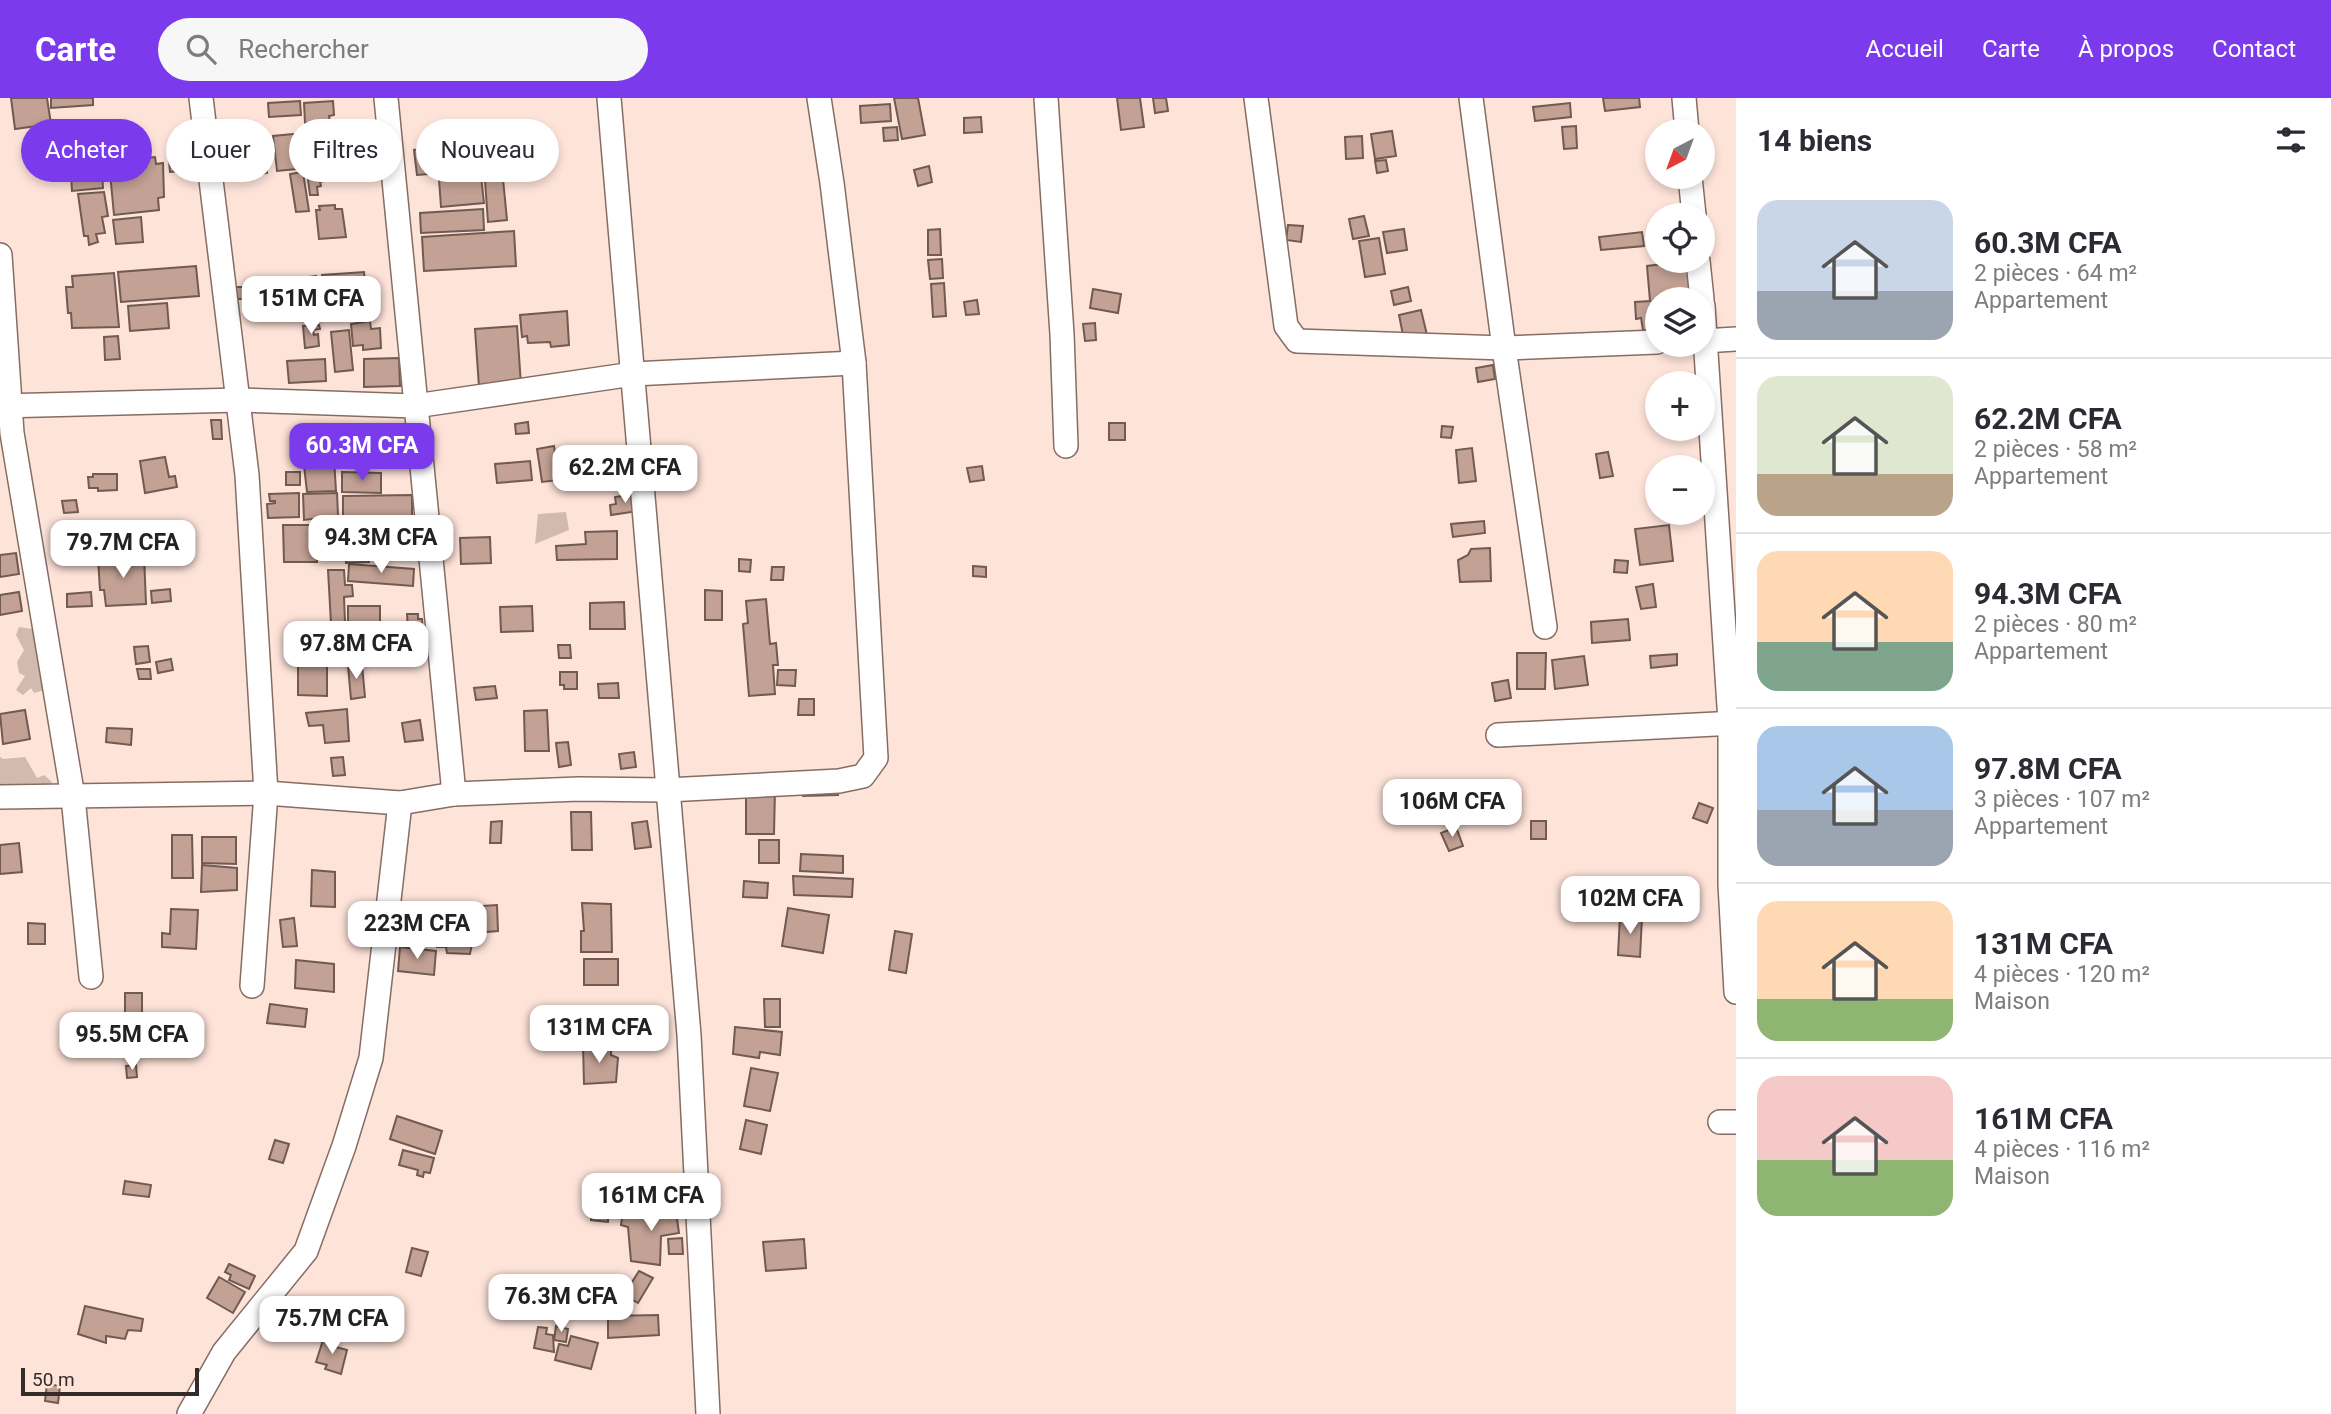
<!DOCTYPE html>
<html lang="fr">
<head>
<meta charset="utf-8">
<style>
  body { margin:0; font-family:Roboto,sans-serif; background:#f7f7f7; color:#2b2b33; height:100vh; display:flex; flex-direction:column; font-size:26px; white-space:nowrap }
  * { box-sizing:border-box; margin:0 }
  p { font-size:23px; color:#7c7c81 }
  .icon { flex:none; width:38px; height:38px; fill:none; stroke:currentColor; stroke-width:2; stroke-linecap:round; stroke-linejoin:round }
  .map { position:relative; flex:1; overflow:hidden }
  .sheet { display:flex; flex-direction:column; background:#fff; width:595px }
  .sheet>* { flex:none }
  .hud { position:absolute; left:21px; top:21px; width:665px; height:63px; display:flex; gap:14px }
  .needle { width:46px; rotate:221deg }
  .fabs { position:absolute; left:1645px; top:21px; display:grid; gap:14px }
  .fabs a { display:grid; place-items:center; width:70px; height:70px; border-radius:50%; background:#fff; box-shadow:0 4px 10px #0003; font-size:35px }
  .scale { position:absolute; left:21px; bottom:18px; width:178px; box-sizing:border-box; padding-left:7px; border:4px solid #352b28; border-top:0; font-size:19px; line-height:24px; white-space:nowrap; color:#352b28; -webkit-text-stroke:5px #fee3d9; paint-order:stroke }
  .price { position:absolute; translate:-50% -60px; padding:0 16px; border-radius:14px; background:#fff; color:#222; font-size:23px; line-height:46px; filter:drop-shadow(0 2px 4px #0008) }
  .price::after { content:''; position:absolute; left:50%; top:42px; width:21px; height:16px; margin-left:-10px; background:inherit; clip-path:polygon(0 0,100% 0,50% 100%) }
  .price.active { background:#7c3aed; color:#fff }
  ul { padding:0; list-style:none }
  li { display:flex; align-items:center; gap:21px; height:175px; padding:0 21px }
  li+li { border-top:2px solid #e1e1e2 }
  li span { display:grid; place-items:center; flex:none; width:196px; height:140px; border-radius:21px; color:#555 }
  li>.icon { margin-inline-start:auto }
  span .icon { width:84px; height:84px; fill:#fffc; stroke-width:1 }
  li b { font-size:30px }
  h2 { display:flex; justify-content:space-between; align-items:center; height:84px; padding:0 21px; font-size:30px }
  .chip { padding:0 24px; border-radius:32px; background:#fff; box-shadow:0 4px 10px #0003; font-size:24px; line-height:63px }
  .chip.active { background:#7c3aed; color:#fff }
  header { display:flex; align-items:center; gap:42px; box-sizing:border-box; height:98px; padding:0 35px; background:#7c3aed; color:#fff }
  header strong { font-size:33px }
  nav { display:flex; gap:38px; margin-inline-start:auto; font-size:24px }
  .search { width:490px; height:63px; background:#f7f7f7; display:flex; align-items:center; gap:18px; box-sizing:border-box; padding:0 24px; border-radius:38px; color:#7c7c81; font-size:26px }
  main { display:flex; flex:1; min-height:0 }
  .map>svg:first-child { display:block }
  .green { fill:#d2bab0 }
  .building { fill:#c3a194; stroke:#705a51; stroke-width:2 }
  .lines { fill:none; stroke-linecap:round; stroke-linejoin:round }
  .minor-casing { stroke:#856d64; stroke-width:26 }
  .minor { stroke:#fff; stroke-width:23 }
</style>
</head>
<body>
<header>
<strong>Carte</strong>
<div class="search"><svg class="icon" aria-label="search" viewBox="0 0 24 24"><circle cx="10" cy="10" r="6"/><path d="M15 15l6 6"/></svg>Rechercher</div>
<nav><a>Accueil</a><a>Carte</a><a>À propos</a><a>Contact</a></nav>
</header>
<main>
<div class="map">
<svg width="1736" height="1316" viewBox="0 0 1736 1316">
  <rect width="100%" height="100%" fill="#fee3d9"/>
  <!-- green -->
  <g class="green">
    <polygon points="566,414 569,432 535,446 538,416"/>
    <polygon points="19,529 40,532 48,591 34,595 31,590 23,597 16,592 25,578 19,575 17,564 24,552 16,537"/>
    <polygon points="0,659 3,661 25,659 37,680 44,677 52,684 41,694 0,694"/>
  </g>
  <!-- building -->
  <g class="building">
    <polygon points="11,0 47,0 51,26 15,31"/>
    <polygon points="51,0 93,0 93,7 51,10"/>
    <polygon points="894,0 918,0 925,37 902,41"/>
    <polygon points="1117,0 1140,0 1144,29 1121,32"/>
    <polygon points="1153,0 1166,0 1168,13 1155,15"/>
    <polygon points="1603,0 1639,0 1640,9 1605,13"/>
    <polygon points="300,3 301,17 269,19 268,5"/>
    <polygon points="333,3 334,17 329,18 330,24 305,25 304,5"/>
    <polygon points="1570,5 1571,19 1535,23 1533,9"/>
    <polygon points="890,6 891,23 861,25 860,8"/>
    <polygon points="981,19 982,34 964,35 964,20"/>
    <polygon points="100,28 101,47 58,48 57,29"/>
    <polygon points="1576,28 1577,50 1564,51 1562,29"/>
    <polygon points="897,29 898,42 884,43 883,30"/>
    <polygon points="1392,33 1396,58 1375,61 1371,36"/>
    <polygon points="303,35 307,70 277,73 273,38"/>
    <polygon points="1362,38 1363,60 1346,61 1345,39"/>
    <polygon points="323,39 327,69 311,70 307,40"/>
    <polygon points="146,41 147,56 107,59 106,45"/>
    <polygon points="452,48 455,74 417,77 414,52"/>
    <polygon points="53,53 54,71 41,72 41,54"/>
    <polygon points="101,56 103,90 72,93 71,76 83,74 82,62 74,63 74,58"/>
    <polygon points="155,59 156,66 163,65 164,99 158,100 159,112 114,117 109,64"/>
    <polygon points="265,60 267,75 245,78 243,62"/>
    <polygon points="181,61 182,73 170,74 169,62"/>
    <polygon points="1386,62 1388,73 1377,75 1375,63"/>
    <polygon points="929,68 932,84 918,88 914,72"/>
    <polygon points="322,72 324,83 320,84 321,88 317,89 318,97 310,97 307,74"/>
    <polygon points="303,74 309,113 296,114 290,76"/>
    <polygon points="481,78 484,105 441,109 439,81"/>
    <polygon points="503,81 507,122 488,124 485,83"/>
    <polygon points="104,94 108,118 102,119 105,135 96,136 98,144 89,147 88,138 84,138 78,96"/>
    <polygon points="335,107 335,111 342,111 346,139 319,141 316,112 320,112 319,108"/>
    <polygon points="483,111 484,132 421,135 420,115"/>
    <polygon points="1364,118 1369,138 1353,141 1349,121"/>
    <polygon points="141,119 143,144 116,146 113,122"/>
    <polygon points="1288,127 1303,128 1301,144 1286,142"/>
    <polygon points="940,131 941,157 928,157 928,132"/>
    <polygon points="1404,131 1407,152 1387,155 1383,134"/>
    <polygon points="514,133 516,168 424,173 422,139"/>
    <polygon points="1642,134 1644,148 1601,152 1599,139"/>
    <polygon points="1379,140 1385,176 1365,179 1359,143"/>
    <polygon points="942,161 943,180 930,181 928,162"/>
    <polygon points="1688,163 1690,201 1657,201 1657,232 1643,232 1641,220 1636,221 1635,204 1650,203 1647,168"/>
    <polygon points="196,168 199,198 121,204 118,174"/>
    <polygon points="364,174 368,214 325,217 322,177"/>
    <polygon points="114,175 119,229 72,230 71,215 68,215 66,189 73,189 72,178"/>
    <polygon points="316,178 322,218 297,222 290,182"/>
    <polygon points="944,185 946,218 933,219 931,186"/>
    <polygon points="235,189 248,189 249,201 236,201"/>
    <polygon points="1408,189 1411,203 1394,207 1391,193"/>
    <polygon points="1093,191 1121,196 1118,215 1090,210"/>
    <polygon points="977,202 979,216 966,217 964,204"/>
    <polygon points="167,205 169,230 130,233 128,208"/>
    <polygon points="1421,212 1427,237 1404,242 1399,217"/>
    <polygon points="567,213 569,247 551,249 550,244 528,245 527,238 522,239 520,217"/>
    <polygon points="370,223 371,231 380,230 381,250 363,252 363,247 353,248 351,226"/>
    <polygon points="1095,225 1096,242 1085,243 1083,226"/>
    <polygon points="319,227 320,231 313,232 314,237 318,236 319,248 305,250 303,228"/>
    <polygon points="517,228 521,287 479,289 475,231"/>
    <polygon points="349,232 353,272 335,274 331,234"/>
    <polygon points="118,238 120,261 105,262 104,239"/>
    <polygon points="399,260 400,288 364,289 364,261"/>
    <polygon points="325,261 326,283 289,285 287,263"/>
    <polygon points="1493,267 1495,281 1478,284 1476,270"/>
    <polygon points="211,322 221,322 222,341 213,341"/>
    <polygon points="528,324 529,335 516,336 515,326"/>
    <rect x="1109" y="325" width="16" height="17"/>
    <polygon points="332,328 336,393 307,394 300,332"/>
    <polygon points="1442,328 1453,329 1451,340 1441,339"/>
    <polygon points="352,329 355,369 343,370 339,330"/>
    <polygon points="554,348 559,382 542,384 537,351"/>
    <polygon points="1472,350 1476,383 1459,385 1456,352"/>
    <polygon points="1608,354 1613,378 1600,380 1596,356"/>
    <polygon points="165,359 169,379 175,378 177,389 145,395 140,363"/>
    <polygon points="530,363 532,382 497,385 495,366"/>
    <polygon points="982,368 984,382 970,384 967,370"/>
    <rect x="286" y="374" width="14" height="13"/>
    <polygon points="342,374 381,375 381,395 342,394"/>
    <polygon points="93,376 117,376 117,392 98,393 98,390 89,390 88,379 93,379"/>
    <polygon points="299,395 299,419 268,420 267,406 275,405 275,403 270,403 269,396"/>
    <polygon points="337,395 338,418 304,422 303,396"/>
    <polygon points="636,396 638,413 611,417 610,407 616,406 615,399"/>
    <polygon points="412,397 412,427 380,427 380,431 350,432 350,426 343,426 343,398"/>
    <polygon points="76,402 78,414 64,415 62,403"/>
    <polygon points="1484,423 1485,435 1453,439 1451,426"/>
    <polygon points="283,427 316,427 317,464 284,464"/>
    <polygon points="1669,427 1673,463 1640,467 1635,431"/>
    <polygon points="338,430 339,458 324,459 324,448 319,449 319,431"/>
    <polygon points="617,433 617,461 557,462 556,448 586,446 585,434"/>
    <polygon points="490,439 491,465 461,466 460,440"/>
    <polygon points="369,443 369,464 346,465 345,444"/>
    <polygon points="1490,450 1491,483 1460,484 1458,462 1468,457 1471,451"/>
    <polygon points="16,455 19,476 0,479 0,457"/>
    <polygon points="144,457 146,506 106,508 104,492 100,492 98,460"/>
    <polygon points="739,461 751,462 750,474 739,473"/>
    <polygon points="1615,462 1628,463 1627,475 1614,474"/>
    <polygon points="349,466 414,471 413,488 348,483"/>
    <polygon points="973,468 986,469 986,479 973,478"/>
    <polygon points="772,469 784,469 783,482 771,482"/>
    <polygon points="328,472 344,472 345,487 352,487 353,498 344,499 345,524 331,525"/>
    <polygon points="1653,486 1656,509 1641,511 1636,489"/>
    <polygon points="170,491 171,503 152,505 151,493"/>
    <polygon points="705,492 722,493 722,522 705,522"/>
    <polygon points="19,494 22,513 0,517 0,497"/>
    <polygon points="91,494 92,508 67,509 67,496"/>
    <polygon points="766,501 770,546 776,545 778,567 773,567 775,596 749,598 743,526 748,525 746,503"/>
    <polygon points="624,504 625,531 590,531 590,505"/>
    <rect x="348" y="508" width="32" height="28"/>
    <polygon points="532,508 533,533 501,534 500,509"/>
    <polygon points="407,516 418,516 418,521 422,521 425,561 350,566 348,540 364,539 364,543 393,541 392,531 408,530"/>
    <polygon points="1628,521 1630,542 1592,545 1591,524"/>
    <polygon points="297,535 329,537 327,564 296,562"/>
    <polygon points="558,547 570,547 571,560 559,560"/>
    <polygon points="148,548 150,564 136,566 134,549"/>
    <polygon points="1517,555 1546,555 1545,591 1517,591"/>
    <polygon points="1677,556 1677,567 1651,570 1650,558"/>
    <polygon points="1584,558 1588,587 1555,591 1552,562"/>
    <polygon points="171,561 173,572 158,575 156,564"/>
    <polygon points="298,566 327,568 327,598 298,597"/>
    <polygon points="350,566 362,567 365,599 351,601 348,568"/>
    <polygon points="137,571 150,571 151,581 139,581"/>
    <polygon points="778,572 796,572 795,588 777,587"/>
    <polygon points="560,574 577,574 577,591 564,591 564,587 560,587"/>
    <polygon points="1508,582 1511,600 1495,603 1492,585"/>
    <polygon points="618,585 619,600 599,600 598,586"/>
    <polygon points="495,588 497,600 476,602 474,590"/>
    <polygon points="799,601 814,601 814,617 798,617"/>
    <polygon points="347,611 349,643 325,645 323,627 309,628 306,615"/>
    <polygon points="25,612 30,641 3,646 0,616"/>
    <polygon points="547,612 549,653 525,653 524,613"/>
    <polygon points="420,622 423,642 405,644 402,625"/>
    <polygon points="107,630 132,631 131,647 106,644"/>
    <polygon points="568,644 571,667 559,669 556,645"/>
    <polygon points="634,654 636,669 621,671 619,656"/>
    <polygon points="343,659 345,677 333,678 331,660"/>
    <polygon points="838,685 838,697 803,698 803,686"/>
    <polygon points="746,690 775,691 774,736 746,736"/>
    <polygon points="1699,705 1713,710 1707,725 1693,720"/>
    <polygon points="571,714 591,714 592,752 572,752"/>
    <polygon points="502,723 501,745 490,745 491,724"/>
    <polygon points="647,723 651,749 635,751 632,725"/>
    <rect x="1531" y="723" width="15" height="18"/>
    <polygon points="1456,729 1463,748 1449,753 1441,735"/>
    <polygon points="172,737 192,737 193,780 172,780"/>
    <polygon points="202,739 236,739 236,766 202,765"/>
    <rect x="759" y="742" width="20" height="23"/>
    <polygon points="19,745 22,774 0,776 0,747"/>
    <polygon points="801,756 843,758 843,775 800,773"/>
    <polygon points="202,767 237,770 237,792 201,794"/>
    <polygon points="312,772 335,774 335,809 311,808"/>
    <polygon points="793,778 853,781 852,799 794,797"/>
    <polygon points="744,783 768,785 767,800 743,799"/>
    <polygon points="582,805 611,806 612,854 581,854 581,833 584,833"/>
    <polygon points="408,807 428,808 428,820 407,819"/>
    <polygon points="497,807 498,833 474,835 470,856 447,855 446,849 437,849 438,833 448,834 450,810"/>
    <polygon points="788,810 829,817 823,855 782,848"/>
    <polygon points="171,811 198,812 196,851 162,849 162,835 170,836"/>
    <polygon points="1620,818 1642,819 1640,859 1618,857"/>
    <polygon points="294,820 297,848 283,849 280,822"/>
    <polygon points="28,825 45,826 45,846 28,846"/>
    <polygon points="895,833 912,836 906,875 889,872"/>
    <polygon points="400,849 436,853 434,877 398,873"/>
    <rect x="584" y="861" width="34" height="26"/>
    <polygon points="296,862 334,866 334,894 295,890"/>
    <rect x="125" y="895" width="17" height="47"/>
    <polygon points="764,901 780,901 780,929 765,929"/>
    <polygon points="270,906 307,911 305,929 267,925"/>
    <polygon points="735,929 782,934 780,957 760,954 759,960 733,956"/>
    <polygon points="583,947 611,947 611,957 618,960 616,984 584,986"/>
    <polygon points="136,967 137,979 127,980 126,968"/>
    <polygon points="751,970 778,975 770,1013 744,1008"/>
    <polygon points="397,1018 442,1033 435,1056 390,1041"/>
    <polygon points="746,1022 767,1027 761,1056 740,1051"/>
    <polygon points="275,1042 289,1046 283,1065 269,1061"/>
    <polygon points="403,1052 434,1060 430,1075 424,1074 423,1079 417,1077 418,1072 399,1067"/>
    <polygon points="125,1083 151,1087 149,1099 123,1096"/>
    <polygon points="592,1105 609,1106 608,1124 591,1122"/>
    <polygon points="652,1106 675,1106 679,1135 661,1138 660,1167 631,1163 628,1129 621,1127 622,1120 653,1119"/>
    <polygon points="682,1140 683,1156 669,1156 668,1141"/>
    <polygon points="804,1141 806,1170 766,1173 763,1144"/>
    <polygon points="412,1150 428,1154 421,1178 406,1174"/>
    <polygon points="229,1166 255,1178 249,1191 229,1182 231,1177 225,1174"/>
    <polygon points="639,1173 653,1180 638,1205 624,1197"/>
    <polygon points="219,1179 245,1194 233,1215 207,1200"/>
    <polygon points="322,1200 376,1219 379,1209 394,1214 381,1243 315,1219"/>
    <polygon points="85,1208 143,1221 141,1233 128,1232 125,1241 106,1238 106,1245 78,1236"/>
    <polygon points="658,1217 659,1237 608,1240 608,1218"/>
    <polygon points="556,1228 568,1231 566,1244 554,1242"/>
    <polygon points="538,1229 547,1230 546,1236 553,1237 554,1254 534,1250"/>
    <polygon points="571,1238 598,1245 591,1271 555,1262 559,1246 568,1248"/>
    <polygon points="324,1239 338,1244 336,1249 347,1252 341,1276 325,1271 327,1267 316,1264"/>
    <polygon points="47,1286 60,1288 58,1305 45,1303"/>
  </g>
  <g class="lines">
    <!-- minor casing -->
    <g class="minor-casing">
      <g id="minor">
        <polyline points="201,0 247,377 266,695 252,888"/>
        <polyline points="386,0 454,696"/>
        <polyline points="609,0 689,937 708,1316"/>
        <polyline points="1046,0 1062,236 1066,348"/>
        <polyline points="1256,0 1286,228 1297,243 1504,250 1657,244"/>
        <polyline points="1471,0 1504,250 1545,529"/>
        <polyline points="1684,0 1687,33"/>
        <polyline points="1690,79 1694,117"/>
        <polyline points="0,157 12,335 73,699 91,879"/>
        <polyline points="1698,163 1702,201"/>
        <polyline points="1703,208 1730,624 1730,786 1736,894"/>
        <polyline points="1703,243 1736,241"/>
        <polyline points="0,308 239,302 415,308 633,276 854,265"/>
        <polyline points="1498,637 1736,625"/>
        <polyline points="0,699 266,695 400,705 454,696 579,691 667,692 839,683 863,678 876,660 854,265 832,85 819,0"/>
        <polyline points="1720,1024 1736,1024"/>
        <polyline points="189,1316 224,1254 306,1153 344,1048 371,960 400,705"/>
      </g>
    </g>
    <!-- minor -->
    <use href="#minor" class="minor"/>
  </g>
</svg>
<div class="fabs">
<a><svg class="needle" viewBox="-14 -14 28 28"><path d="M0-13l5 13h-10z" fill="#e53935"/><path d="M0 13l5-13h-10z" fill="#7c7c81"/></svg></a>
<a><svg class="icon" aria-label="locate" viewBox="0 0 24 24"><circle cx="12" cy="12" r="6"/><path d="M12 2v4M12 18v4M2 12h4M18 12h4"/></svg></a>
<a><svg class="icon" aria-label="layers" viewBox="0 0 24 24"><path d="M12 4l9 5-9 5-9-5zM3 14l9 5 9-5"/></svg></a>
<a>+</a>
<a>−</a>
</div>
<div class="scale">50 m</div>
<b class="price" style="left:311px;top:238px">151M CFA</b>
<b class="price active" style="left:362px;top:385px">60.3M CFA</b>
<b class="price" style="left:625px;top:407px">62.2M CFA</b>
<b class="price" style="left:381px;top:477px">94.3M CFA</b>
<b class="price" style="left:123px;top:482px">79.7M CFA</b>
<b class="price" style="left:356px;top:583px">97.8M CFA</b>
<b class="price" style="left:1452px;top:741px">106M CFA</b>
<b class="price" style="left:1630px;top:838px">102M CFA</b>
<b class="price" style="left:417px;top:863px">223M CFA</b>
<b class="price" style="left:599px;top:967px">131M CFA</b>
<b class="price" style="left:132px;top:974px">95.5M CFA</b>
<b class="price" style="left:651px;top:1135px">161M CFA</b>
<b class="price" style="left:561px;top:1236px">76.3M CFA</b>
<b class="price" style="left:332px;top:1258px">75.7M CFA</b>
<div class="hud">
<a class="chip active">Acheter</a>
<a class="chip">Louer</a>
<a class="chip">Filtres</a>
<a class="chip">Nouveau</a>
</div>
</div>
<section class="sheet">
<h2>14 biens<svg class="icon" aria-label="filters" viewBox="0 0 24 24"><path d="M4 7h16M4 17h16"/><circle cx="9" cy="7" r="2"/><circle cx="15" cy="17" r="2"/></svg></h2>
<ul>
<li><span style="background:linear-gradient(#c9d6e8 65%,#9aa5b1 0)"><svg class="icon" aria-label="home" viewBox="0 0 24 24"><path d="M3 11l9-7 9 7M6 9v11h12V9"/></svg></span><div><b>60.3M CFA</b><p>2 pièces · 64 m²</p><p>Appartement</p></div></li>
<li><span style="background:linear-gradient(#dfe7d0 70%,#b9a48a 0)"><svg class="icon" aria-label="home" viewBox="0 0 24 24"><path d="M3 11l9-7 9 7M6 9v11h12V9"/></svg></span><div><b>62.2M CFA</b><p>2 pièces · 58 m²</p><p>Appartement</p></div></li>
<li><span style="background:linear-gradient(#ffd9b3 65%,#7fa58c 0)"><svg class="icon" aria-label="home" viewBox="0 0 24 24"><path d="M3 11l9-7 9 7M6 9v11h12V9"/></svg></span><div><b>94.3M CFA</b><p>2 pièces · 80 m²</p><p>Appartement</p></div></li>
<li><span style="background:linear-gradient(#a9c7e8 60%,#9aa5b1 0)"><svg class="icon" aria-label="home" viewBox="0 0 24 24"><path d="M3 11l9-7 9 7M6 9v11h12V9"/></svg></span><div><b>97.8M CFA</b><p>3 pièces · 107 m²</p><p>Appartement</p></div></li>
<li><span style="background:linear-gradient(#ffd9b3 70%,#8fb573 0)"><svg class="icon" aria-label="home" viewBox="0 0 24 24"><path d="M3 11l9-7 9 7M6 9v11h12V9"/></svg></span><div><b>131M CFA</b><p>4 pièces · 120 m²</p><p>Maison</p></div></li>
<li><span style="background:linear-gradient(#f6c9c9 60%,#8fb573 0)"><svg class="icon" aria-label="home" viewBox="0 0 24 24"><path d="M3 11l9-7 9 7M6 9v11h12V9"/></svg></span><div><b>161M CFA</b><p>4 pièces · 116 m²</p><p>Maison</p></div></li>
</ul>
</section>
</main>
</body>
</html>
